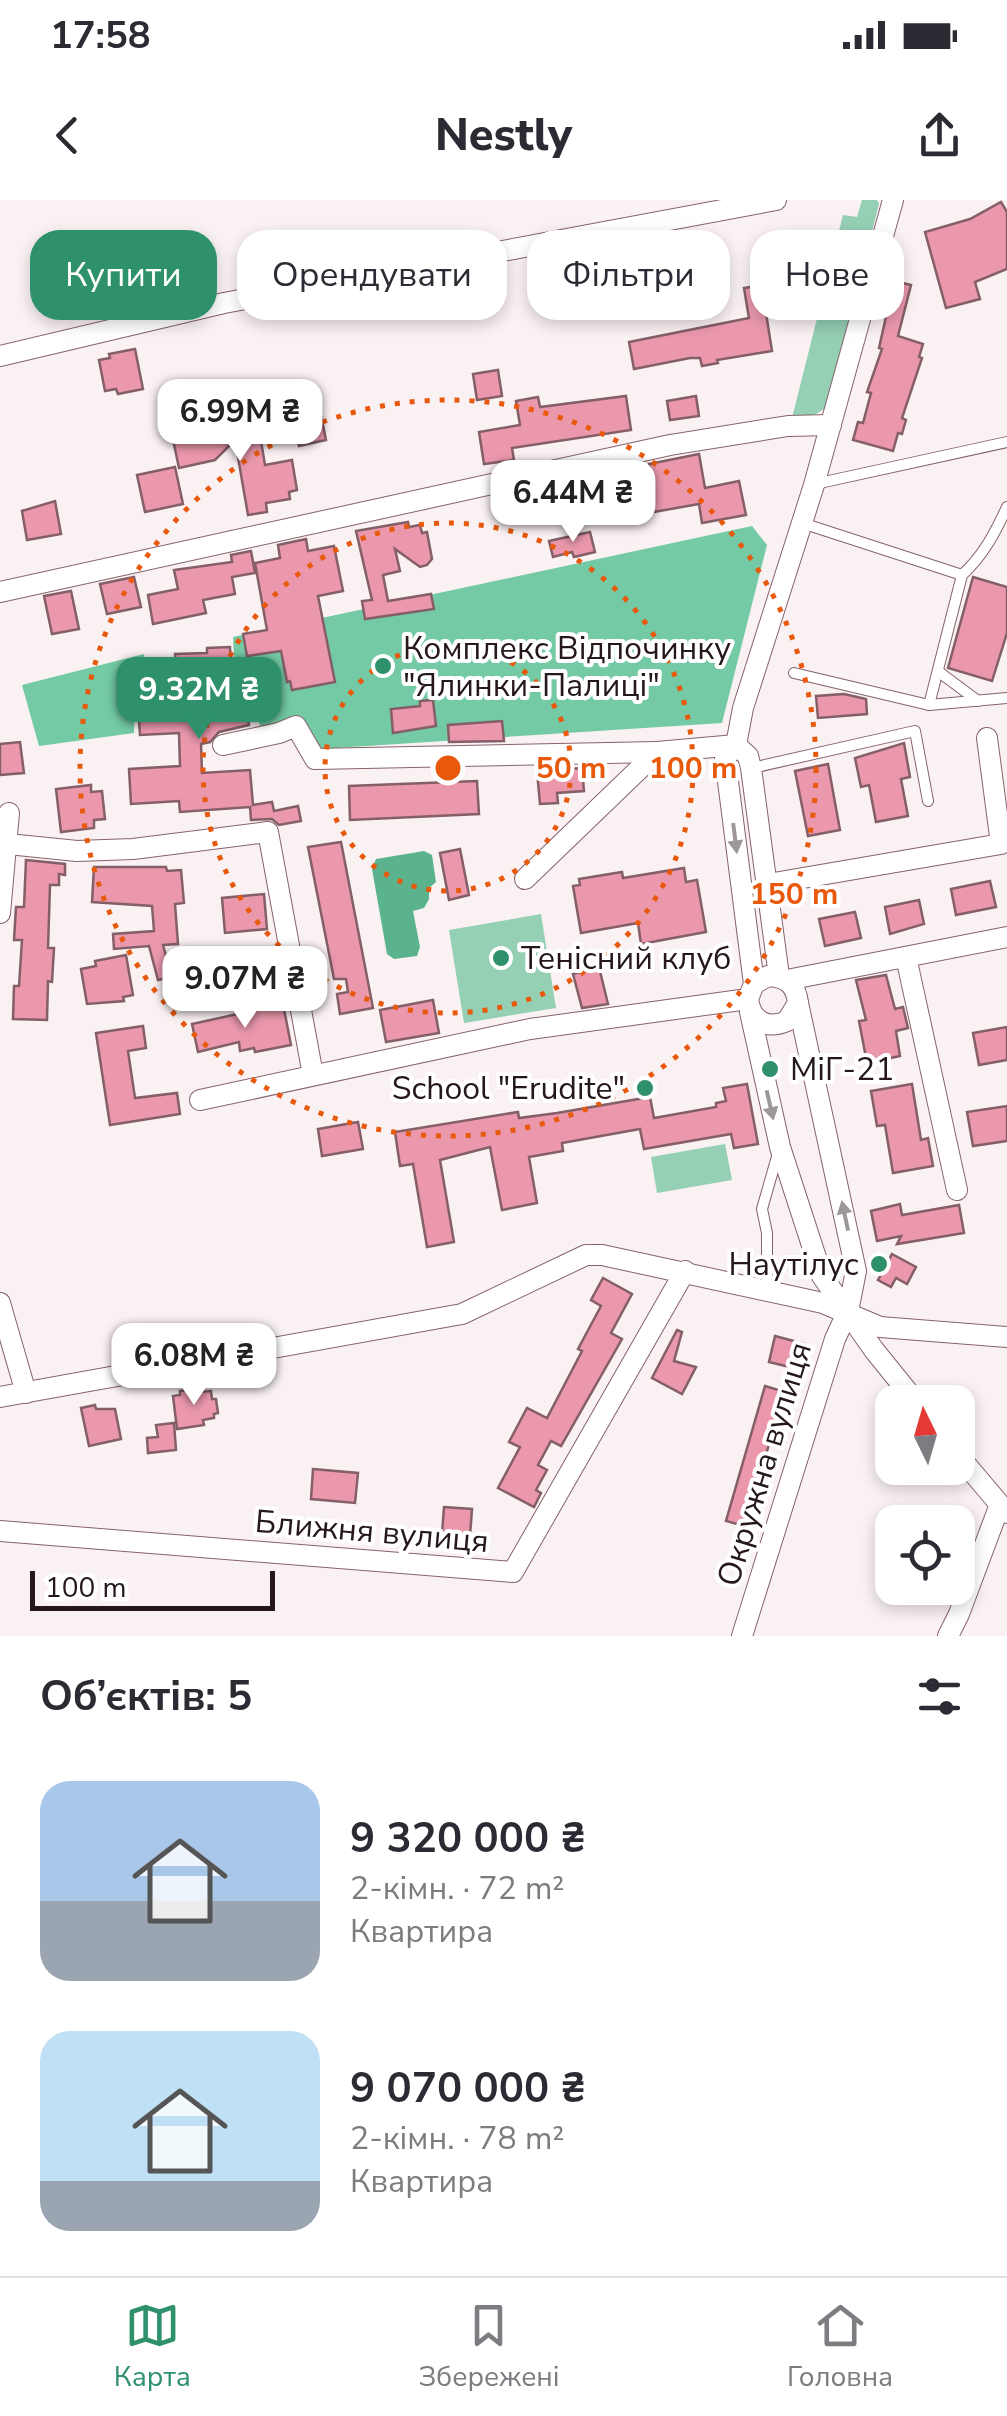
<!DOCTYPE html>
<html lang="uk">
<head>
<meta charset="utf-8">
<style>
  body { margin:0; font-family:"Nunito Sans",sans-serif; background:#f2f2f3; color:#2b2b33; height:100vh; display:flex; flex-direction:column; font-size:38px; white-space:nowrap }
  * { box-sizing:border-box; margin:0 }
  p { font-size:32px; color:#7c7c81 }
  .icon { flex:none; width:55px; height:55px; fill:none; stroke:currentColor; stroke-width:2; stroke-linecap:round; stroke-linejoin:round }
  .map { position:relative; height:1436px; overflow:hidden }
  .drawer { display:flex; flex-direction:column; background:#fff; flex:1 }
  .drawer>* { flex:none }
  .top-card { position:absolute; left:30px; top:30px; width:948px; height:90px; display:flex; gap:20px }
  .needle { width:65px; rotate:355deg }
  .fabs { position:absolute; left:875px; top:1185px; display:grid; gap:20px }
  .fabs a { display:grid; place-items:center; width:100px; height:100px; border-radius:20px; background:#fff; box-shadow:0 5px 15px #0003; font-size:50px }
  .scale { position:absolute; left:30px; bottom:25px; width:245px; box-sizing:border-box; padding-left:10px; border:5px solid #25171a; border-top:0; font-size:28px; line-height:35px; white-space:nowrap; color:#25171a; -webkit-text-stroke:8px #fff; paint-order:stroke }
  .price { position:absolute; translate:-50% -85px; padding:0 22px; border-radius:20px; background:#fff; color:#222; font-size:32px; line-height:65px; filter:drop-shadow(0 2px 5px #0008) }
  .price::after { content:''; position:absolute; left:50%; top:60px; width:30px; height:22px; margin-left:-15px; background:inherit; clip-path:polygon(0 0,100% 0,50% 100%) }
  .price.current { background:#2e916c; color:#fff }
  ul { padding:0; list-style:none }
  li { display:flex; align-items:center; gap:30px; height:250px; padding:0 40px }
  li span { display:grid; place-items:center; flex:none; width:280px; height:200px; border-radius:30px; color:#555 }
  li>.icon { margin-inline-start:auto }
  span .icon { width:120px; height:120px; fill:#fffc; stroke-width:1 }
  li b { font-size:42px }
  h2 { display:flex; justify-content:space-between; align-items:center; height:120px; padding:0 40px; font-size:42px }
  .chip { padding:0 35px; border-radius:30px; background:#fff; box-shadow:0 5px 15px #0003; font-size:35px; line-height:90px }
  .chip.current { background:#2e916c; color:#fff }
  .status { display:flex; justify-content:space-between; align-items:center; height:70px; padding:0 50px; background:#fff; direction:ltr }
  .status svg { height:28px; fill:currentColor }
  header { display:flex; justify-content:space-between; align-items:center; height:130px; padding:0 40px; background:#fff; font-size:45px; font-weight:800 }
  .menu { display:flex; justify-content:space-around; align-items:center; height:140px; border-top:2px solid #e1e1e2; background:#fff; font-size:28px; color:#7c7c81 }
  .menu a { display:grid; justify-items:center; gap:5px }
  .menu .current { color:#2e916c }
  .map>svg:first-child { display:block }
  .green { fill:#95cfb4 }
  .forest { fill:#73caa4 }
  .water { fill:#5bb38e }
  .building { fill:#eb98ad; stroke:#845f68; stroke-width:2.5 }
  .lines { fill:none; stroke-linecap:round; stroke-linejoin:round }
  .service-casing { stroke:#87626b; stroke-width:12 }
  .minor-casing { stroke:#87626b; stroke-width:22 }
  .service { stroke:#fff; stroke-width:10 }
  .minor { stroke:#fff; stroke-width:20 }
  .oneway { fill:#9d9798 }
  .ring { fill:none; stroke:#e8590c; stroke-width:5; stroke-dasharray:5 10 }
  .poi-dot { fill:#2e916c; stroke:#fff; stroke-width:4 }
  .labels { text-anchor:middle; stroke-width:8; stroke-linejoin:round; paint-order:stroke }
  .poi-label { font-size:32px; fill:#25171a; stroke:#fff; text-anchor:start }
  .street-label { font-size:32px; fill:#25171a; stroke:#fff }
  .centre { fill:#e8590c; stroke:#fff; stroke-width:5 }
  .ring-label { font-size:30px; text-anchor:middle; font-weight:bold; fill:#e8590c; stroke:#fff; stroke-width:8; stroke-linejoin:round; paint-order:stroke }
</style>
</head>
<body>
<div class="status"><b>17:58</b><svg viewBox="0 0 49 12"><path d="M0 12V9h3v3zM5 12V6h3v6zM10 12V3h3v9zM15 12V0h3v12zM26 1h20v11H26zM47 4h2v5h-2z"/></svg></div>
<header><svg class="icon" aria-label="back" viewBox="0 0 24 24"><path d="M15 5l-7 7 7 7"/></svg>Nestly<svg class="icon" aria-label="share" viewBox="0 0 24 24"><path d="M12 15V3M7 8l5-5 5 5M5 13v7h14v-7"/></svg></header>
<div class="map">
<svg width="1007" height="1436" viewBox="0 0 1007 1436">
  <rect width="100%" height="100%" fill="#faf1f3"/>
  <!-- green -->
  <g class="green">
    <polygon points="862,0 877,0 879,4 827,207 810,218 792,218 843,15 857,17"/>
    <polygon points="541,714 556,808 464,823 449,730"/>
    <polygon points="725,944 732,980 657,993 651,957"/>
  </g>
  <!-- forest -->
  <g class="forest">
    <polygon points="752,326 767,345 722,523 320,549 297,516 261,529 251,496 236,495 233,437"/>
    <polygon points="144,454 149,498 135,499 134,533 39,546 22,485"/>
  </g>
  <!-- water -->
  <polygon class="water" points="424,651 432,655 436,682 429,688 429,699 424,708 413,711 420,747 417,756 394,759 387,754 372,669 376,659"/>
  <!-- building -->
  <g class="building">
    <polygon points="1001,2 1007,12 1007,69 975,82 980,99 946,108 925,32 970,19"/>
    <polygon points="701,36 708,72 680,78 673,41"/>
    <polygon points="592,55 601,84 551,92 547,69 563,66 562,60"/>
    <polygon points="894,81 911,85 898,136 923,144 919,157 922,158 902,218 906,220 902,234 898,233 893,251 853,240 858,222 863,223 871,193 867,192 882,149 879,148"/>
    <polygon points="776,83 780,111 766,113 772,151 717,160 718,163 702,166 700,158 690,158 634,169 629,142 749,118 744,88"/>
    <polygon points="135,149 143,189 118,194 116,189 105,191 99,160 110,158 109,154"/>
    <polygon points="498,170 502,196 477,200 473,174"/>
    <polygon points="626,196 631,230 512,248 514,260 484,264 479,232 520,225 516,201 538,197 540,207"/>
    <polygon points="696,196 699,216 670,220 667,201"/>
    <polygon points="319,205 326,240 299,246 292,211"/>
    <polygon points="218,226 220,236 259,229 265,265 292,260 297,290 289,292 290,299 266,303 267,312 248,315 235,240 215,260 179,268 172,235"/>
    <polygon points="699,254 705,288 739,281 746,315 702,323 699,304 648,313 646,302 602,311 595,276 623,270 624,274 650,270 649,264"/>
    <polygon points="175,267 183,304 145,312 137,275"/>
    <polygon points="55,301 61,334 27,340 22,311"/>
    <polygon points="408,322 409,327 420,325 422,333 427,332 432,359 427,365 420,367 395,349 400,371 383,375 388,401 431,394 434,409 365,419 362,401 372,400 356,331"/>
    <polygon points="590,332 595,352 574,357 572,352 553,357 549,341"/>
    <polygon points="306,339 308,351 334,346 343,391 318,396 335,482 292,490 290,481 287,482 281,451 247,456 243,434 267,430 255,363 280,358 278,345"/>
    <polygon points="251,351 255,373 232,377 235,394 203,400 206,413 153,424 148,395 178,389 174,370 232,362 231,355"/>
    <polygon points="134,377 141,407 107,414 100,384"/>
    <polygon points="973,377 1007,387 1007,433 992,481 948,468"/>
    <polygon points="71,391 79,429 52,434 44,396"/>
    <polygon points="230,447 233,505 244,503 249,525 219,532 210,542 201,544 202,573 250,570 253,605 272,602 274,611 298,606 301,621 279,625 272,619 251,620 250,607 180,612 179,601 131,604 129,569 180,566 179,533 140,535 138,505 172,503 170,467 176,466 175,454 207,453 207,448"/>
    <polygon points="844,494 866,499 867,514 818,518 816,496"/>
    <polygon points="433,500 436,526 393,533 391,509 420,506 420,501"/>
    <polygon points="502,521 504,541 449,542 448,525"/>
    <polygon points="20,542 24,573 0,575 0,544"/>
    <polygon points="904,543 910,577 901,579 908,616 876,622 869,585 861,587 855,558"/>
    <polygon points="828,564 840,630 808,636 795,571"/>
    <polygon points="582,568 584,591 557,593 558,603 540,604 537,571"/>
    <polygon points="477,581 479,614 350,620 349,586"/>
    <polygon points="91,585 91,592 102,591 105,619 94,620 94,628 61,632 56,589"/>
    <polygon points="341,642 373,808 340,814 337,794 348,792 346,779 334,779 308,647"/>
    <polygon points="460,649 469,695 449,700 440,653"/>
    <polygon points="26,660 65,664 65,675 59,674 59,685 50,685 48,748 54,748 52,782 48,781 47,820 13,819 14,786 19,786 22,740 14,740 16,707 24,707"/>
    <polygon points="94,667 166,667 167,671 181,670 184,703 175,704 178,744 163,745 172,777 158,780 149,746 114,749 113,734 154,731 152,706 92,702"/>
    <polygon points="684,668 686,682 697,680 706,732 641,744 638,723 581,733 573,686 580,685 579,679 622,672 623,678"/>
    <polygon points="990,681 996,707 956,715 951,689"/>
    <polygon points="264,694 267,729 225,733 222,698"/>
    <polygon points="919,700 924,724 890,734 885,707"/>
    <polygon points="855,712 861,738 825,746 819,719"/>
    <polygon points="271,753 273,783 236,784 234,755"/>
    <polygon points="126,755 133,795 123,797 124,801 87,804 81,769 96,766 95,761"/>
    <polygon points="599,767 608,804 582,808 573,774"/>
    <polygon points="886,775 895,809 903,807 908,828 896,831 900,856 867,863 859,821 866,820 856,780"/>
    <polygon points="433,800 439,833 386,842 380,810"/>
    <polygon points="283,804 291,845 255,852 254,848 240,851 239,842 198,852 192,824"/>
    <polygon points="143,826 146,848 128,851 135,898 177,893 180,914 110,925 96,833"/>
    <polygon points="1007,827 1007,860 979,865 973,833"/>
    <polygon points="747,884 758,944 734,948 731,934 644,949 640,929 562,943 563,951 529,957 537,1003 502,1010 490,947 440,960 454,1042 427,1047 413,964 400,966 395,932 518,912 519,918 557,913 650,897 654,918 716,907 716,903 726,901 723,888"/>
    <polygon points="912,884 921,940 928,938 933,966 893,973 885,925 877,926 871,891"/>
    <polygon points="1007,906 1007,941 973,946 967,912"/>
    <polygon points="358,922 363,949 322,956 318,929"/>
    <polygon points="900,1004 902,1015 959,1005 964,1033 897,1044 901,1036 877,1041 871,1011"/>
    <polygon points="892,1054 916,1067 907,1084 896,1078 891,1087 878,1080"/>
    <polygon points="603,1078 632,1094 611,1133 622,1139 561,1246 551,1241 538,1265 547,1270 536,1290 541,1293 534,1307 498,1288 520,1247 509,1242 527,1208 547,1218 582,1151 578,1149 601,1106 591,1100"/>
    <polygon points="677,1130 682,1132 674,1161 696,1167 682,1194 652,1178"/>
    <polygon points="775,1136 805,1144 798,1169 769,1162"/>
    <polygon points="765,1186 785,1192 744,1326 726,1321"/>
    <polygon points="199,1188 199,1192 211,1191 212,1199 216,1199 218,1213 214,1214 214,1218 203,1220 204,1225 177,1229 173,1196 180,1195 180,1191"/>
    <polygon points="95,1205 96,1209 115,1209 121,1239 89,1246 81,1208"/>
    <polygon points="174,1223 176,1250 148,1253 147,1238 158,1237 156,1225"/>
    <polygon points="313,1269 358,1273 355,1303 311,1299"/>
    <polygon points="444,1307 472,1309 470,1336 442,1334"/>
  </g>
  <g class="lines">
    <!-- service casing -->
    <g class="service-casing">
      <g id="service">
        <polyline points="815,284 1007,242"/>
        <polyline points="802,323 962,375"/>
        <polyline points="939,472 978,501"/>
        <polyline points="794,473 929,505 1007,498"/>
        <path d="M929,505L962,375C983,356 995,333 1007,307"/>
        <polyline points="752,568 915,531 928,601"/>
        <polyline points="767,1089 767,1033 762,1009 778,953"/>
      </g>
    </g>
    <!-- minor casing -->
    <g class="minor-casing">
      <g id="minor">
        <polyline points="0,156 224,103 776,0"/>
        <polyline points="0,392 670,245 788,226 831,225"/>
        <polyline points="223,545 279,533 296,526 315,559 657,552"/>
        <polyline points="736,545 748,556 751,568 779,776"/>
        <polyline points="8,644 77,651 133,649 268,632 313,875"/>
        <polyline points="525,679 657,552 736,545"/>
        <polyline points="768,684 1001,644 987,538"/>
        <polyline points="0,713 9,613"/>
        <polyline points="906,757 957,990"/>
        <polyline points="787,780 1007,737"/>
        <polyline points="754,784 725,558 736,545 743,508 814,285 893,0"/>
        <polyline points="750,812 780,947 822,1076 874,1150 916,1202"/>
        <path d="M200,900L530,829L748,799L754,784L768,776C786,777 796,784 798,803L787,821C767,830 751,821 748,799"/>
        <polyline points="0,1103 26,1193"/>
        <polyline points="0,1197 462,1114 586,1055 602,1055 823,1103 880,1127 1007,1137"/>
        <polyline points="958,1255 1007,1313"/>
        <polyline points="0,1331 513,1372 685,1071"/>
        <polyline points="742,1436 835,1139 848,1111 856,1071 798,803"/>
        <polyline points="948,1436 959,1414 999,1307"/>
      </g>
    </g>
    <!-- service -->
    <use href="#service" class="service"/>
    <!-- minor -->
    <use href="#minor" class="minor"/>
  </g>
  <!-- one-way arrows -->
  <defs><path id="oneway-solid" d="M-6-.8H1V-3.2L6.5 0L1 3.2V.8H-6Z" transform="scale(2.5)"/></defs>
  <g class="oneway">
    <use href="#oneway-solid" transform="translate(735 638) rotate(83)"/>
    <use href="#oneway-solid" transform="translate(770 905) rotate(77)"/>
    <use href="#oneway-solid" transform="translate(845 1016) rotate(-102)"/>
  </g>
  <!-- distance rings -->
  <g class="ring">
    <circle cx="448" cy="568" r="123"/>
    <circle cx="448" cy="568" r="245"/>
    <circle cx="448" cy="568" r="368"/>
  </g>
  <!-- markers -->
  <g class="poi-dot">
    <circle cx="383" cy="466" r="10"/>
    <circle cx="501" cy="758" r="10"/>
    <circle cx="770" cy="869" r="10"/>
    <circle cx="645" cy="888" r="10"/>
    <circle cx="879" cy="1064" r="10"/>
  </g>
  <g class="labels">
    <!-- poi labels -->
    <g class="poi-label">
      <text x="403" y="459">Комплекс Відпочинку<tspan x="403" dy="37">"Ялинки-Палиці"</tspan></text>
      <text x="521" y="769">Тенісний клуб</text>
      <text x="790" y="880">МіГ-21</text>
      <text x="625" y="899" text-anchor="end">School "Erudite"</text>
      <text x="859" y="1075" text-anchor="end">Наутілус</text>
    </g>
    <!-- street labels -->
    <g class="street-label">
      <text transform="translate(764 1264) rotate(-73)" y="11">Окружна вулиця</text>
      <text transform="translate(372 1331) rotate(5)" y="11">Ближня вулиця</text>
    </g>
  </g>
  <circle cx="448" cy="568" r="15" class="centre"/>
  <g class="ring-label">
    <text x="571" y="578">50 m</text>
    <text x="693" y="578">100 m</text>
    <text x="794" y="704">150 m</text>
  </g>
</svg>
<div class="fabs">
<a><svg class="needle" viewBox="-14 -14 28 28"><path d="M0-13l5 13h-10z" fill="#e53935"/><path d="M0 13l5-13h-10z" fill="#7c7c81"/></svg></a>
<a><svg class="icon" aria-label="locate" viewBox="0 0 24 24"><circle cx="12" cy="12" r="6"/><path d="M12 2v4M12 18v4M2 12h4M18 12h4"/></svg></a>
</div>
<div class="scale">100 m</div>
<b class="price" style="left:240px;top:264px">6.99M ₴</b>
<b class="price" style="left:573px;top:345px">6.44M ₴</b>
<b class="price current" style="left:199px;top:542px">9.32M ₴</b>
<b class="price" style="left:245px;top:831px">9.07M ₴</b>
<b class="price" style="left:194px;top:1208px">6.08M ₴</b>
<div class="top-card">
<a class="chip current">Купити</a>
<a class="chip">Орендувати</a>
<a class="chip">Фільтри</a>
<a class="chip">Нове</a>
</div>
</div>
<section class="drawer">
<h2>Об’єктів: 5<svg class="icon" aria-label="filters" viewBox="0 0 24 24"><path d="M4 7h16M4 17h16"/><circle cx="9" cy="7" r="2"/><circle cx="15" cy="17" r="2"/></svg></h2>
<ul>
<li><span style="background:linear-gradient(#a9c7e8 60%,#9aa5b1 0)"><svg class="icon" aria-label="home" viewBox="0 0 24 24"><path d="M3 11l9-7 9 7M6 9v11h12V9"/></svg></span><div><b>9 320 000 ₴</b><p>2-кімн. · 72 m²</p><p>Квартира</p></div></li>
<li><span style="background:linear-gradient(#bfe0f5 75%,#9aa5b1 0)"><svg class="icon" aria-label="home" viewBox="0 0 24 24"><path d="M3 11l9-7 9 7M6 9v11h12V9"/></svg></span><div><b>9 070 000 ₴</b><p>2-кімн. · 78 m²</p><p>Квартира</p></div></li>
</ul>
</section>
<nav class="menu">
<a class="current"><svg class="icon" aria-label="map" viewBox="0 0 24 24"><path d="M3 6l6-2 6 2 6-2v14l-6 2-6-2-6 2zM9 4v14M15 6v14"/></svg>Карта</a>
<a><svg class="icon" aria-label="saved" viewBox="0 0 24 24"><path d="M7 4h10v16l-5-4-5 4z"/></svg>Збережені</a>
<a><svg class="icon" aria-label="home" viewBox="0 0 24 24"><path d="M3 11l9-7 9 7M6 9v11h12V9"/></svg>Головна</a>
</nav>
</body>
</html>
